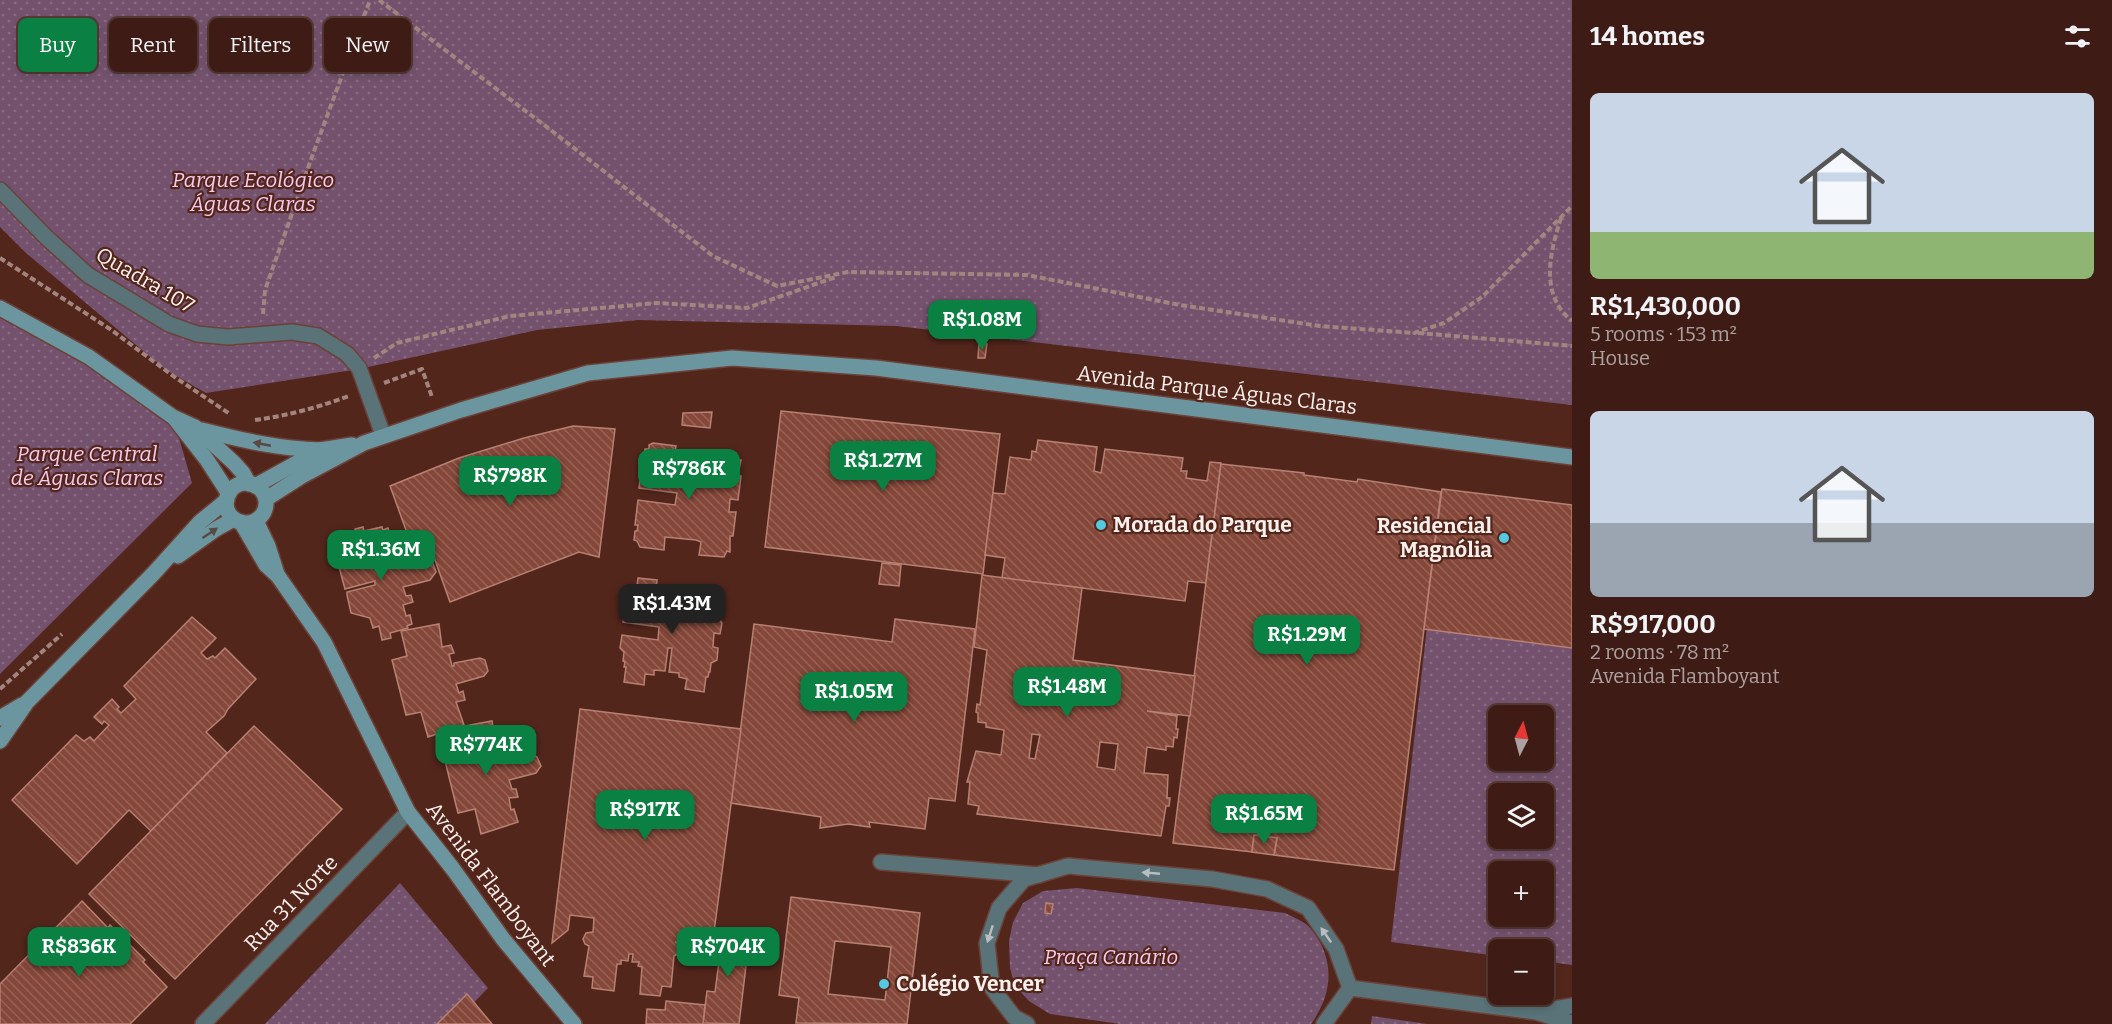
<!DOCTYPE html>
<html lang="en">
<head>
<meta charset="utf-8">
<style>
  body { margin:0; font-family:Bitter,serif; background:#45251e; color:#f1f3f6; height:100vh; display:flex; flex-direction:column; font-size:22px; white-space:nowrap }
  * { box-sizing:border-box; margin:0 }
  p { font-size:20px; color:#ada1a0 }
  .icon { flex:none; width:33px; height:33px; fill:none; stroke:currentColor; stroke-width:2; stroke-linecap:round; stroke-linejoin:round }
  .map { position:relative; flex:1; overflow:hidden }
  .drawer { display:flex; flex-direction:column; background:#3e1c15; width:540px }
  .drawer>* { flex:none }
  .banner { position:absolute; left:18px; top:18px; width:570px; height:54px; display:flex; gap:12px }
  .needle { width:39px; rotate:6deg }
  .fabs { position:absolute; left:1488px; top:705px; display:grid; gap:12px }
  .fabs a { display:grid; place-items:center; width:66px; height:66px; border-radius:9px; background:#3e1c15; box-shadow:0 3px 9px #0003,0 0 0 2px #573a34; font-size:30px }
  .price { position:absolute; translate:-50% -51px; padding:0 14px; border-radius:12px; background:#0b8043; color:#fff; font-size:20px; line-height:39px; filter:drop-shadow(0 2px 3px #0008) }
  .price::after { content:''; position:absolute; left:50%; top:36px; width:18px; height:14px; margin-left:-9px; background:inherit; clip-path:polygon(0 0,100% 0,50% 100%) }
  .price.selected { background:#222; color:#fff }
  ul { padding:0; list-style:none }
  li { display:grid; align-content:center; gap:12px; height:318px; padding:0 18px }
  li span { display:grid; place-items:center; height:186px; border-radius:9px; color:#555 }
  li>.icon { margin-inline-start:auto }
  span .icon { width:108px; height:108px; fill:#fffc; stroke-width:1 }
  li b { font-size:26px }
  h2 { display:flex; justify-content:space-between; align-items:center; height:72px; padding:0 18px; font-size:26px }
  .pill { padding:0 21px; border-radius:9px; background:#3e1c15; box-shadow:0 3px 9px #0003,0 0 0 2px #573a34; font-size:21px; line-height:54px }
  .pill.selected { background:#0b8043; color:#fff }
  main { display:flex; flex:1; min-height:0 }
  .map>svg:first-child { display:block }
  .park { fill:url(#park-dots); fill-rule:evenodd }
  .building { fill:url(#building-back-hatch); stroke:#b78174; stroke-width:1.5; fill-rule:evenodd }
  .lines { fill:none; stroke-linecap:round; stroke-linejoin:round }
  .lane-casing { stroke:#6b4239; stroke-width:18 }
  .street-casing { stroke:#6b4239; stroke-width:18 }
  .secondary-casing { stroke:#6b4239; stroke-width:18 }
  .path { stroke:#a3857f; stroke-width:4; stroke-dasharray:6 3; stroke-linecap:butt }
  .lane { stroke:#597379; stroke-width:15 }
  .street { stroke:#597379; stroke-width:15 }
  .secondary { stroke:#6c969f; stroke-width:15 }
  .oneway { fill:#5a4843 }
  .oneway2 { fill:#bbbebf }
  .poi-dot { fill:#56c9e1; stroke:#53261c; stroke-width:2 }
  .labels { text-anchor:middle; stroke-width:4.5; stroke-linejoin:round; paint-order:stroke }
  .park-label { font-size:21px; font-style:italic; fill:#f7c9ee; stroke:#53261c }
  .street-label { font-size:21px; fill:#fcf0ed; stroke:#53261c }
  .poi-label { font-size:21px; font-weight:bold; fill:#fcf0ed; stroke:#53261c; text-anchor:start }
</style>
</head>
<body>
<main>
<div class="map">
<svg width="1572" height="1024" viewBox="0 0 1572 1024">
  <defs>
    <pattern id="park-dots" width="8" height="8" patternUnits="userSpaceOnUse" patternTransform="scale(1.5)"><rect width="8" height="8" fill="#74526e"/><path d="M2 2h.1M6 6h.1" fill="none" stroke="#896b83" stroke-width="1.8" stroke-linecap="round"/></pattern>
    <pattern id="building-back-hatch" width="6" height="6" patternUnits="userSpaceOnUse" patternTransform="scale(1.5)"><rect width="6" height="6" fill="#854739"/><path d="M-1 5l2 2M0 0l6 6M5-1l2 2" fill="none" stroke="#976256"/></pattern>
  </defs>
  <rect width="100%" height="100%" fill="#53261c"/>
  <!-- park -->
  <g class="park">
    <polygon points="0,0 1572,0 1572,405 897,326 638,320 537,330 359,369 206,393 166,370 26,253 0,227"/>
    <polygon points="0,311 173,417 192,483 0,674"/>
    <path d="M1427,627L1572,643V965L1544,961V950H1498V956L1391,942ZM1498,716H1544V760H1498ZM1498,794H1544V838H1498ZM1498,872H1544V916H1498Z"/>
    <polygon points="400,883 488,988 453,1024 265,1024"/>
    <path d="M1077,888L1285,913C1293,917 1304,921 1310,928C1336,958 1333,994 1311,1024H1120L1050,1014L1029,1001L1015,986L1010,968L1009,941L1013,922L1023,903L1043,891Z"/>
    <polygon points="1372,1016 1427,1024 1371,1024"/>
  </g>
  <!-- building -->
  <g class="building">
    <polygon points="979,343 987,344 985,358 978,358"/>
    <polygon points="781,411 1000,434 983,574 765,547"/>
    <polygon points="712,412 710,428 682,425 683,413"/>
    <polygon points="573,426 615,429 599,557 579,552 450,602 430,546 414,552 390,486 459,458 524,438"/>
    <polygon points="1038,440 1097,447 1094,471 1101,473 1105,449 1183,458 1181,471 1187,471 1186,478 1207,481 1210,462 1221,463 1206,583 1188,581 1185,601 1002,578 1005,558 985,555 993,493 1005,494 1010,457 1031,460 1032,451 1036,452"/>
    <polygon points="653,443 676,446 674,459 680,461 711,463 712,451 736,453 738,460 741,460 738,475 741,476 738,500 730,499 729,512 736,512 733,536 730,536 730,552 727,551 724,557 699,555 701,542 696,540 665,537 664,550 640,547 637,541 634,540 635,531 637,531 638,525 635,525 638,500 675,505 677,493 639,488 642,463 646,464 647,458 644,458 645,449 649,449 649,445"/>
    <polygon points="1221,464 1304,473 1304,475 1357,482 1358,479 1441,492 1394,870 1274,855 1277,838 1254,835 1252,852 1173,843"/>
    <polygon points="1442,489 1572,505 1572,648 1424,629"/>
    <polygon points="363,527 364,531 382,527 383,530 388,528 391,539 387,539 390,550 399,547 401,556 396,557 398,567 427,560 433,564 436,572 430,580 403,587 406,596 411,595 413,602 403,605 406,616 410,615 412,624 407,626 408,628 390,633 391,638 382,640 379,626 373,628 370,618 351,613 347,595 347,592 375,585 375,581 345,589 339,567 354,553 352,544 358,543 355,529"/>
    <polygon points="882,563 901,565 899,586 879,584"/>
    <path d="M982,575L1082,588L1073,660L1195,676L1190,716L1147,711L1177,716L1176,729H1178L1177,738L1174,737L1173,747L1166,746V750L1147,747L1144,773L1168,775L1167,798H1170L1169,806H1166L1161,836L977,814L979,806L968,804L970,782H967L976,751L1001,755L1004,730L986,727V723L978,722V713L976,712L977,704L980,705L987,650L974,647ZM1032,734L1040,735L1035,759L1029,758ZM1100,742L1118,744L1115,770L1097,767Z"/>
    <polygon points="638,578 657,580 656,591 664,592 663,596 673,597 672,611 677,612 679,598 688,599 689,595 697,596 698,585 718,587 716,602 718,603 717,608 719,608 718,617 722,623 720,634 714,633 713,647 718,648 717,660 711,663 710,672 709,672 708,677 706,677 704,692 685,689 687,679 679,677 679,673 669,672 672,648 668,648 665,671 654,670 654,675 645,674 644,685 624,682 626,667 624,667 625,662 623,661 624,652 620,648 622,635 658,640 659,627 623,622 625,611 630,607 632,598 633,598 634,592 636,593"/>
    <polygon points="192,617 216,638 201,653 207,659 213,656 215,658 225,648 256,679 228,709 224,716 206,732 227,753 151,831 129,810 77,864 12,800 76,735 84,741 90,737 94,741 109,725 104,721 102,724 94,717 112,699 119,707 117,709 121,713 136,699 124,686"/>
    <polygon points="895,619 975,629 955,801 929,798 925,829 869,822 870,827 848,824 820,828 821,817 731,803 754,624 892,642"/>
    <polygon points="439,624 442,647 451,645 454,653 449,654 452,666 454,666 454,663 480,658 485,660 488,671 484,676 456,684 459,693 463,691 465,700 456,702 464,725 428,737 421,712 406,715 392,660 407,656 401,631"/>
    <polygon points="580,709 741,729 712,947 675,942 680,945 681,952 674,956 671,987 662,986 660,996 640,994 642,967 638,966 639,962 632,962 633,954 629,954 628,961 621,960 621,964 617,964 614,991 592,988 593,977 584,976 589,946 585,944 583,939 586,933 593,932 594,918 570,915 568,930 552,943"/>
    <polygon points="492,721 496,745 505,742 506,749 501,750 505,764 507,763 507,759 532,754 537,757 541,766 536,773 509,780 512,789 516,789 518,797 509,798 511,810 514,809 518,822 481,834 475,809 458,813 444,757 461,753 454,728"/>
    <polygon points="254,726 342,809 175,979 89,894"/>
    <polygon points="1254,835 1277,838 1274,855 1252,852"/>
    <path d="M791,897L920,913L907,1024L796,1023L799,998L779,995ZM835,941L891,947L885,1000L828,994Z"/>
    <polygon points="82,901 108,928 110,925 145,960 143,962 167,987 130,1024 0,1024 0,984"/>
    <polygon points="1046,903 1053,904 1051,914 1045,913"/>
    <polygon points="715,929 750,933 739,1024 703,1023 707,991 715,992 720,954 712,952"/>
    <polygon points="467,994 492,1024 437,1024"/>
    <polygon points="666,1001 705,1005 703,1024 646,1024 647,1009 665,1010"/>
  </g>
  <g class="lines">
    <!-- lane casing -->
    <g class="lane-casing">
      <polyline id="lane" points="881,862 1039,875"/>
    </g>
    <!-- street casing -->
    <g class="street-casing">
      <g id="street">
        <polyline points="0,190 46,237 88,275 169,324 197,334 228,337 292,332 318,336 347,354 359,368 383,435"/>
        <polyline points="1350,988 1536,1012 1572,1023"/>
        <polyline points="1542,1011 1572,1006"/>
        <polyline points="203,1024 408,812"/>
        <polyline points="1027,1024 1014,1017 992,988 987,943 999,908 1024,879 1068,866 1212,879 1267,889 1308,908 1336,949 1350,988"/>
        <polyline points="1324,1024 1350,988"/>
      </g>
    </g>
    <!-- secondary casing -->
    <g class="secondary-casing">
      <g id="secondary">
        <polyline points="0,308 89,357 173,417 195,427 234,463 243,473 249,484"/>
        <polyline points="175,419 207,460 229,494"/>
        <path d="M202,430C241,440 280,449 320,450"/>
        <circle cx="246" cy="503" r="20"/>
        <polyline points="255,486 320,450 352,445"/>
        <polyline points="266,499 302,476 364,443 461,410 588,373 732,358 876,368 1572,457"/>
        <polyline points="256,521 268,546 277,574"/>
        <polyline points="241,522 266,565 278,576 324,642 408,812 453,869 503,939 574,1024"/>
        <polyline points="178,556 216,529 234,519"/>
        <polyline points="0,718 22,705"/>
        <polyline points="0,741 27,702 153,574 200,522 227,500"/>
      </g>
    </g>
    <!-- path -->
    <g class="path">
      <polyline points="379,0 552,131 713,256 777,286 848,272 1027,275 1180,305 1320,326 1414,333 1444,323 1482,297 1572,206"/>
      <path d="M1561,218C1550,252 1539,295 1572,321"/>
      <polyline points="0,258 110,329 176,378 230,414"/>
      <polyline points="263,314 265,290 313,154 370,0"/>
      <polyline points="1418,333 1572,346"/>
      <polyline points="374,358 397,343 510,316 657,303 747,308 836,277"/>
      <polyline points="384,383 422,369 432,397"/>
      <path d="M255,420C287,416 319,407 349,396"/>
      <polyline points="0,689 62,634"/>
    </g>
    <!-- lane -->
    <use href="#lane" class="lane"/>
    <!-- street -->
    <use href="#street" class="street"/>
    <!-- secondary -->
    <use href="#secondary" class="secondary"/>
  </g>
  <!-- one-way arrows -->
  <defs><path id="oneway-solid" d="M-6-.8H1V-3.2L6.5 0L1 3.2V.8H-6Z" transform="scale(1.5)"/></defs>
  <g class="oneway">
    <use href="#oneway-solid" transform="translate(262 444) rotate(-169)"/>
    <use href="#oneway-solid" transform="translate(210 533) rotate(-34)"/>
  </g>
  <g class="oneway2">
    <use href="#oneway-solid" transform="translate(1151 873) rotate(-175)"/>
    <use href="#oneway-solid" transform="translate(990 934) rotate(108)"/>
    <use href="#oneway-solid" transform="translate(1326 935) rotate(-125)"/>
  </g>
  <!-- markers -->
  <g class="poi-dot">
    <circle cx="1101" cy="525" r="6"/>
    <circle cx="1504" cy="538" r="6"/>
    <circle cx="884" cy="984" r="6"/>
  </g>
  <g class="labels">
    <!-- park labels -->
    <g class="park-label">
      <text x="253" y="187">Parque Ecológico<tspan x="253" dy="24">Águas Claras</tspan></text>
      <text x="87" y="461">Parque Central<tspan x="87" dy="24">de Águas Claras</tspan></text>
      <text x="1111" y="964">Praça Canário</text>
    </g>
    <!-- street labels -->
    <g class="street-label">
      <text transform="translate(145 280) rotate(30)" y="7">Quadra 107</text>
      <text transform="translate(1217 390) rotate(7)" y="7">Avenida Parque Águas Claras</text>
      <text transform="translate(491 884) rotate(53)" y="7">Avenida Flamboyant</text>
      <text transform="translate(291 903) rotate(-46)" y="7">Rua 31 Norte</text>
    </g>
    <!-- poi labels -->
    <g class="poi-label">
      <text x="1113" y="532">Morada do Parque</text>
      <text x="1492" y="533" text-anchor="end">Residencial<tspan x="1492" dy="24">Magnólia</tspan></text>
      <text x="896" y="991">Colégio Vencer</text>
    </g>
  </g>
</svg>
<div class="fabs">
<a><svg class="needle" viewBox="-14 -14 28 28"><path d="M0-13l5 13h-10z" fill="#e53935"/><path d="M0 13l5-13h-10z" fill="#ada1a0"/></svg></a>
<a><svg class="icon" aria-label="layers" viewBox="0 0 24 24"><path d="M12 4l9 5-9 5-9-5zM3 14l9 5 9-5"/></svg></a>
<a>+</a>
<a>−</a>
</div>
<b class="price" style="left:982px;top:351px">R$1.08M</b>
<b class="price" style="left:883px;top:492px">R$1.27M</b>
<b class="price" style="left:689px;top:500px">R$786K</b>
<b class="price" style="left:510px;top:507px">R$798K</b>
<b class="price" style="left:381px;top:581px">R$1.36M</b>
<b class="price selected" style="left:672px;top:635px">R$1.43M</b>
<b class="price" style="left:1307px;top:666px">R$1.29M</b>
<b class="price" style="left:1067px;top:718px">R$1.48M</b>
<b class="price" style="left:854px;top:723px">R$1.05M</b>
<b class="price" style="left:486px;top:776px">R$774K</b>
<b class="price" style="left:645px;top:841px">R$917K</b>
<b class="price" style="left:1264px;top:845px">R$1.65M</b>
<b class="price" style="left:79px;top:978px">R$836K</b>
<b class="price" style="left:728px;top:978px">R$704K</b>
<div class="banner">
<a class="pill selected">Buy</a>
<a class="pill">Rent</a>
<a class="pill">Filters</a>
<a class="pill">New</a>
</div>
</div>
<section class="drawer">
<h2>14 homes<svg class="icon" aria-label="filters" viewBox="0 0 24 24"><path d="M4 7h16M4 17h16"/><circle cx="9" cy="7" r="2"/><circle cx="15" cy="17" r="2"/></svg></h2>
<ul>
<li><span style="background:linear-gradient(#c9d6e8 75%,#8fb573 0)"><svg class="icon" aria-label="home" viewBox="0 0 24 24"><path d="M3 11l9-7 9 7M6 9v11h12V9"/></svg></span><div><b>R$1,430,000</b><p>5 rooms · 153 m²</p><p>House</p></div></li>
<li><span style="background:linear-gradient(#c9d6e8 60%,#9aa5b1 0)"><svg class="icon" aria-label="home" viewBox="0 0 24 24"><path d="M3 11l9-7 9 7M6 9v11h12V9"/></svg></span><div><b>R$917,000</b><p>2 rooms · 78 m²</p><p>Avenida Flamboyant</p></div></li>
</ul>
</section>
</main>
</body>
</html>
